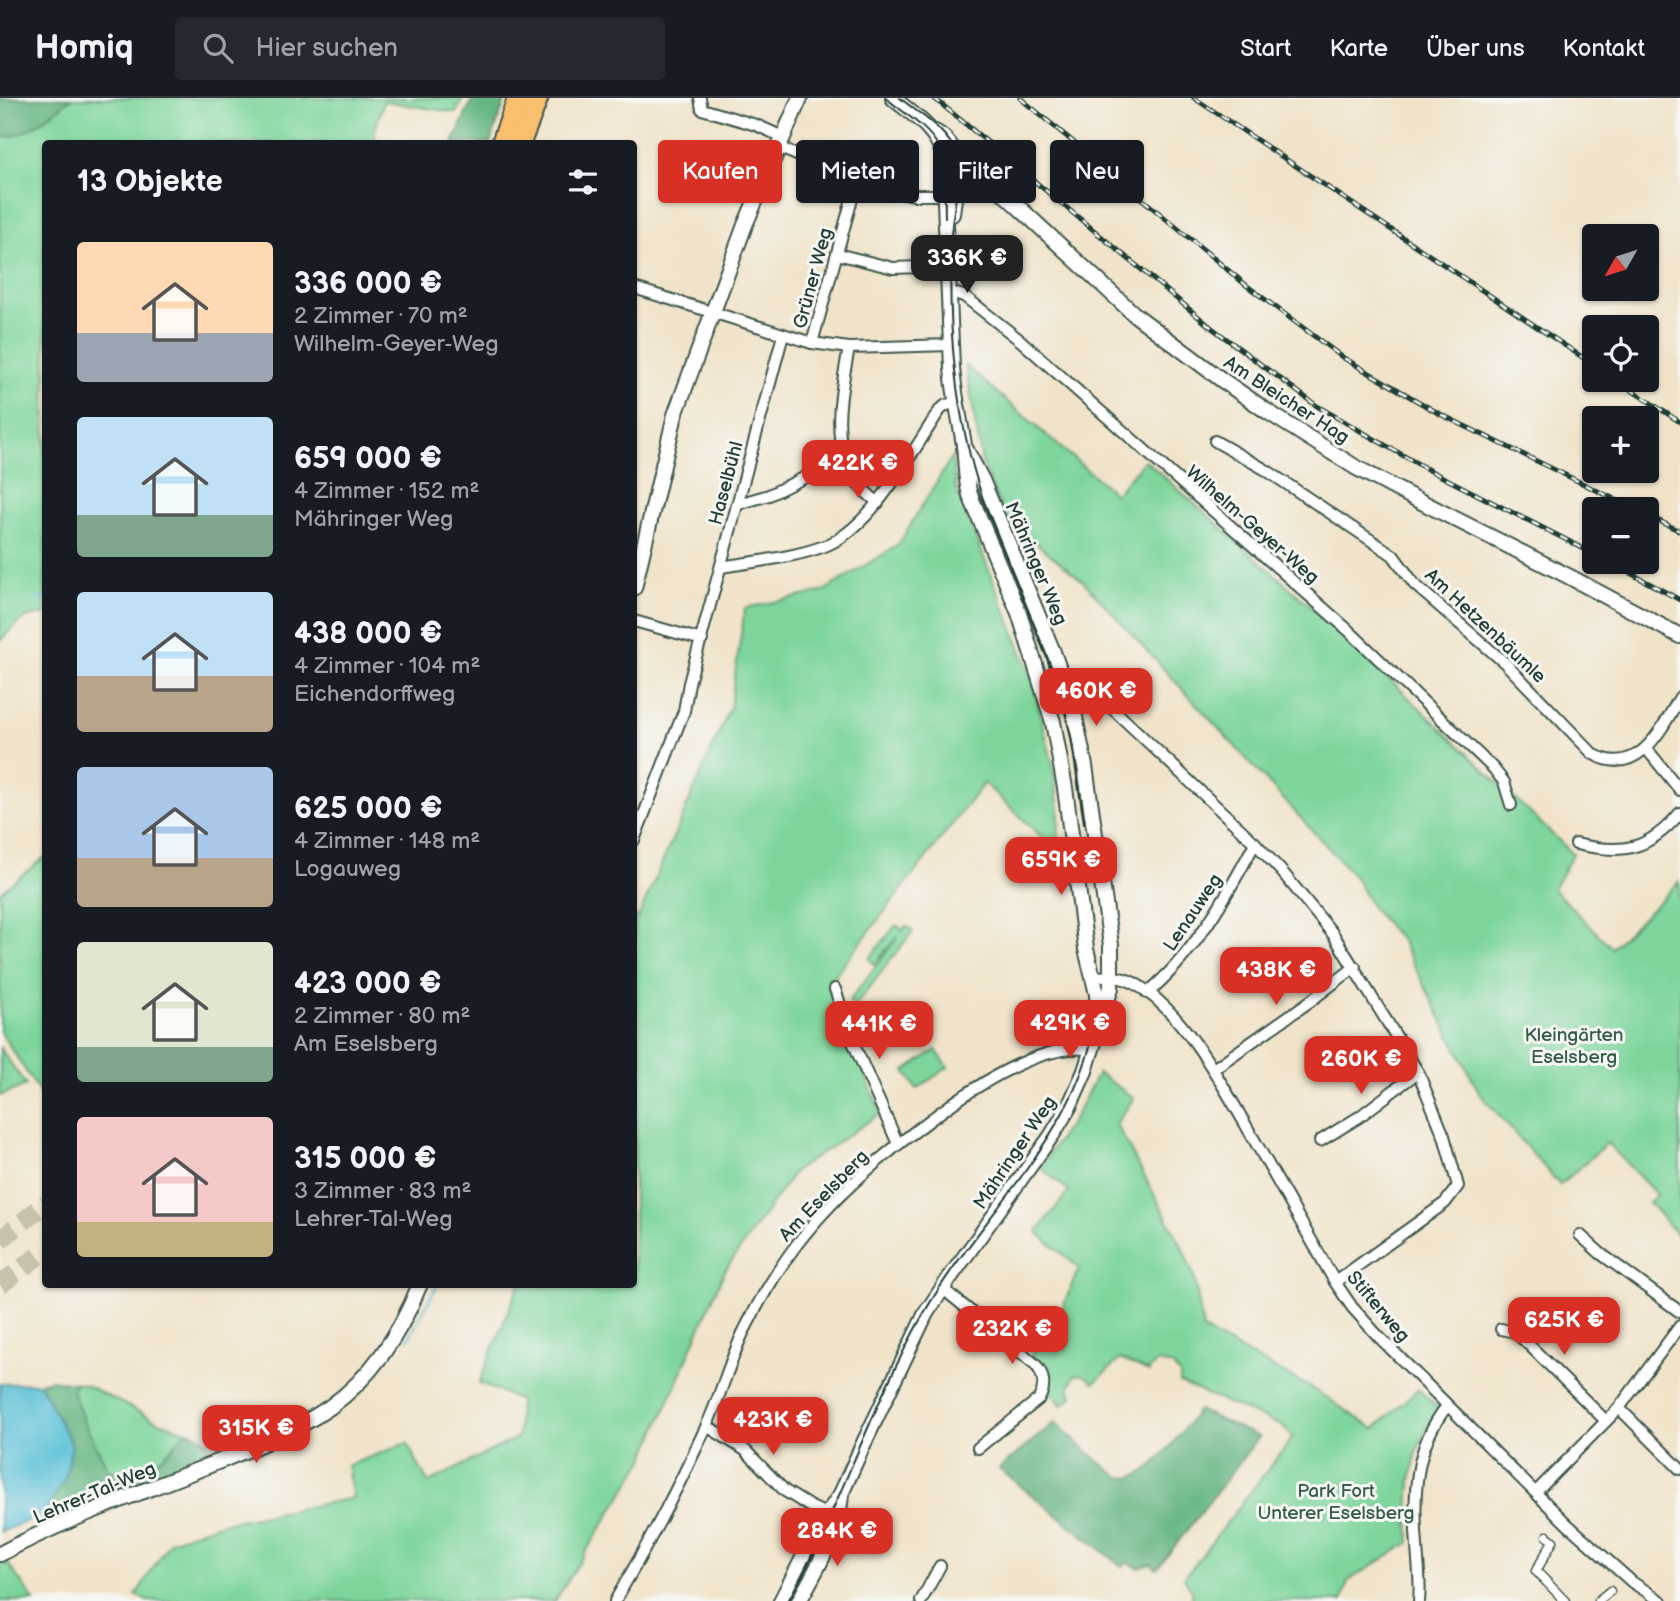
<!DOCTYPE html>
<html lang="de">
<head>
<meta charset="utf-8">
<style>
  body { margin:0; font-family:"Balsamiq Sans",sans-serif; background:#242831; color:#f1f3f6; height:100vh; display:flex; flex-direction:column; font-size:26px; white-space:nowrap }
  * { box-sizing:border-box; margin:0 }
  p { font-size:23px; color:#9ea1a6 }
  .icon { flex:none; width:38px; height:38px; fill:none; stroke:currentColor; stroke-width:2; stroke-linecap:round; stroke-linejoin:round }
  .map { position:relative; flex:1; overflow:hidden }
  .sheet { position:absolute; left:42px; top:42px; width:595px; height:1148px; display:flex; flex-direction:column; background:#171b24; border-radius:7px; box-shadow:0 2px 5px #0004 }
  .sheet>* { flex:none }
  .hud { position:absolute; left:658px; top:42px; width:665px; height:63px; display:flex; gap:14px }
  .needle { width:46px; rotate:231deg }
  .tools { position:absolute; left:1582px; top:126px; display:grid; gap:14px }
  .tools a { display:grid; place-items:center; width:77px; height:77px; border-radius:7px; background:#171b24; box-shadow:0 2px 5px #0004; font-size:35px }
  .price { position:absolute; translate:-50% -60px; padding:0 16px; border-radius:14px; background:#d93025; color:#fff; font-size:23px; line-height:46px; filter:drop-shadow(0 2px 4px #0008) }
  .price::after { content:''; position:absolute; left:50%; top:42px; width:21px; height:16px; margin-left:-10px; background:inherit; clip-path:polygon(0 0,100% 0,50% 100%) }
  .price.current { background:#222; color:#fff }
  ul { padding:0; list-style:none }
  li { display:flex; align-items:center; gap:21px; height:175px; padding:0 35px }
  li span { display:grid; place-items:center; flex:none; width:196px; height:140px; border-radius:7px; color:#555 }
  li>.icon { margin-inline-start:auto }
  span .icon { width:84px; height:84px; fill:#fffc; stroke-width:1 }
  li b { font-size:30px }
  h2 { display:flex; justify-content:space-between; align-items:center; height:84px; padding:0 35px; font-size:30px }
  .chip { padding:0 24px; border-radius:7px; background:#171b24; box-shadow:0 2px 5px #0004; font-size:24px; line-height:63px }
  .chip.current { background:#d93025; color:#fff }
  header { display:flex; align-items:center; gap:42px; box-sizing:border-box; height:98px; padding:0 35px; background:#171b24; border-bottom:2px solid #363941 }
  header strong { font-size:33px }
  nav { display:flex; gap:38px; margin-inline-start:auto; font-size:24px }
  .search { width:490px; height:63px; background:#242831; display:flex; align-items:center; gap:18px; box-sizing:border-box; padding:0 24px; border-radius:7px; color:#9ea1a6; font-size:26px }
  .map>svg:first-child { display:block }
  .green { fill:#7dd59b; stroke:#4e8968; stroke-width:2 }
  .forest { fill:#66b683; stroke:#427a5c; stroke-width:2 }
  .water { fill:#59bfd7; stroke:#3c7e86; stroke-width:2 }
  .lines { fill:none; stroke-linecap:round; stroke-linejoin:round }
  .stream { stroke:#59bfd7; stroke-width:2.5 }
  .trunk-tunnel { stroke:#c6c2ab; stroke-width:19; stroke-dasharray:19 10; stroke-linecap:butt }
  .pedestrian-casing { stroke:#3e564a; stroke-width:11 }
  .minor-casing { stroke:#3e564a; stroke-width:14 }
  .tertiary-casing { stroke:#3e564a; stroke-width:18 }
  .trunk-casing { stroke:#3e564a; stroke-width:23 }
  .pedestrian { stroke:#fff; stroke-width:8 }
  .minor { stroke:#fff; stroke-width:10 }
  .tertiary { stroke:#fff; stroke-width:14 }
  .trunk { stroke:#f9bf6d; stroke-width:19 }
  .tram { stroke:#1f3d34; stroke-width:2 }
  .rail-casing { stroke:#1f3d34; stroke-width:5 }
  .rail { stroke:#f6f6f2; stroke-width:2.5; stroke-dasharray:8; stroke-linecap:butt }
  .labels { text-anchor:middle; stroke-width:6; stroke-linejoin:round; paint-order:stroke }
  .street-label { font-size:19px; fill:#1f3d34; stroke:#f6f6f2 }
  .park-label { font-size:19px; fill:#325b49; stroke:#f6f6f2 }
</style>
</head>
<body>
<header>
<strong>Homiq</strong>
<div class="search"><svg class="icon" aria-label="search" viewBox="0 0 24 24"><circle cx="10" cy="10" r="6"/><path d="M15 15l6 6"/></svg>Hier suchen</div>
<nav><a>Start</a><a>Karte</a><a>Über uns</a><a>Kontakt</a></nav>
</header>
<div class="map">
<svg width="1680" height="1503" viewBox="0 0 1680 1503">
  <rect width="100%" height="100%" fill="#f6f6f2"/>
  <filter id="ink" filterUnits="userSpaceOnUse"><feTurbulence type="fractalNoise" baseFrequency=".0143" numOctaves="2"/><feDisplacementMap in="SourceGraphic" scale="14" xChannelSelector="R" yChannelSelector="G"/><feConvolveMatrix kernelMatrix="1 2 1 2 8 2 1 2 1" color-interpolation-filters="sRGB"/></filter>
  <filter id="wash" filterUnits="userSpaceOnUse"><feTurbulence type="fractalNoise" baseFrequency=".00686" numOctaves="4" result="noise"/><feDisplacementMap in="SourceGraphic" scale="28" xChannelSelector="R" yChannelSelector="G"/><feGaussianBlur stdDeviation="1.57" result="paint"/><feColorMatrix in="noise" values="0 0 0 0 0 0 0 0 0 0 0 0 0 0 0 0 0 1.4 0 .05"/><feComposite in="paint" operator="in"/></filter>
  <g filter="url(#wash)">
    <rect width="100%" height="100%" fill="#f0e3c9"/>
    <!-- green -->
    <g class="green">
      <path d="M72,0H463L456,15L384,3L374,35L377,45L46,46L45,517C25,515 13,529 0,543V39C26,40 52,15 72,0Z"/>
      <polygon points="966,268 1115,396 1145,362 1342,536 1573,756 1553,791 1612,850 1680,783 1680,1134 1677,1137 1649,1104 1657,1097 1607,1045 1560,1087 1480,996 1401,842 1372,810 1355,779 1083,483 1005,420 982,365"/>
      <polygon points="952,359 956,390 1032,579 1054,673 1059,713 1058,754 984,685 834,879 829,890 881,1015 794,1074 724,1174 643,1363 555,1503 147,1503 136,1497 170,1443 219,1426 353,1400 347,1368 407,1345 428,1385 518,1339 519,1302 479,1285 519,1187 634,1186 634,818 638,820 730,610 745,510 822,494 898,447"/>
      <polygon points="45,759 46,994 41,997 0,933 0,794"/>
      <polygon points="896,827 903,832 906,828 913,833 855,908 849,903 898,839 874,866 869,861"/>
      <polygon points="0,950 26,987 0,998"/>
      <polygon points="936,952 948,969 917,991 905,973"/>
      <path d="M1098,975L1134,1000L1116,1026L1181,1146L1195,1181L1203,1232L1312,1290L1374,1331L1418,1291L1441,1313C1408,1347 1408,1399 1410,1444L1348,1483L1342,1503H1192V1492L1184,1480L1293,1339L1282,1328L1180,1285V1277L1172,1267L1158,1264L1150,1270L1149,1274L1120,1261L1094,1285L1084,1277H1075L1069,1289L1072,1299L1062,1307L1049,1292V1275L1031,1257L1053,1232L1079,1170L1037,1134L1069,1093L1040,1069L1076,1017Z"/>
      <path d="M77,1285L88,1288L159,1324L187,1333C166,1357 145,1383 109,1373L83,1322L72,1292Z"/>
      <polygon points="7,1464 34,1503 0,1503 0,1469"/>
    </g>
    <!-- forest -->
    <g class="forest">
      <path d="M0,0H72C52,15 26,40 0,39Z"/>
      <polygon points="473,0 506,0 490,45 453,45"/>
      <path d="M50,1282L77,1285L72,1292L83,1322L109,1373C145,1383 166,1357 187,1333C202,1336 208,1342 211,1357L51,1424L43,1417L65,1381L72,1347L39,1285Z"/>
      <path d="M1198,1312L1259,1339L1157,1471L1151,1466L1138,1470L1127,1464L1123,1469L999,1371L1055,1324C1065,1333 1112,1377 1121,1379C1148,1387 1183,1331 1198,1312Z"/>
    </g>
    <!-- water -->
    <polygon class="water" points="39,1285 72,1347 65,1381 43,1417 0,1434 0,1286"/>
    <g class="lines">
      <!-- stream -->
      <g class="stream">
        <polyline points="37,501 46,499"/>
        <polyline points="408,1241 438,1186"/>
      </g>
    </g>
  </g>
  <g filter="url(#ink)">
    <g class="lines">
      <!-- trunk-tunnel -->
      <g class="trunk-tunnel">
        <polyline points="0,1142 46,1105"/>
        <polyline points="0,1187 46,1152"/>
      </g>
      <!-- pedestrian casing -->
      <g class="pedestrian-casing">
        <g id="pedestrian">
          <polyline points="1547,1438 1553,1443 1536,1473 1565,1503"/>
          <polyline points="1598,1503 1610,1493"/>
        </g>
      </g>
      <!-- minor casing -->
      <g class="minor-casing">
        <g id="minor">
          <polyline points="700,0 702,11 756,27 783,39"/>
          <polyline points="778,49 857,83 913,97 944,97"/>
          <polyline points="837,156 893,170 949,168"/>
          <polyline points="634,190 812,245 849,250 951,247"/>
          <polyline points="949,194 964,198 1021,243 1347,531 1493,670 1504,684 1511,707"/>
          <polyline points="812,245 857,83"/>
          <path d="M849,250C841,293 829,343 855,382C861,391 871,398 878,405"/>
          <path d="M1215,343L1266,372L1393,457L1415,487L1505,565L1593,656C1638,681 1661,632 1680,599"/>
          <polyline points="738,406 769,397 844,360"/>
          <path d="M721,469C756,463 794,460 827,447C873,428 913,352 940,312L946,307L956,305"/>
          <polyline points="634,523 702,542"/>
          <path d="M1044,592C1064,587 1079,585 1097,596L1255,745L1283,775L1333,836L1418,974L1444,1038L1458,1088L1445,1105L1335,1184"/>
          <polyline points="1646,650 1680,692"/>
          <polyline points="634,742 684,613 689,585 783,237"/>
          <path d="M1576,746C1623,757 1649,752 1680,715"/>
          <path d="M1093,879C1108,878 1121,878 1134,885C1186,914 1227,995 1256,1045C1282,1091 1309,1138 1335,1184L1352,1209L1378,1238L1568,1427L1632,1484L1661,1503"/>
          <polyline points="835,891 852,942 898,1046"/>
          <path d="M1147,895C1193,858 1228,796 1255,745"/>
          <polyline points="1213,971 1309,904 1355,869"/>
          <polyline points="1320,1043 1359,1019 1418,974"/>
          <polyline points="1580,1137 1600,1155 1680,1214"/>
          <path d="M942,1190L1035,1266C1044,1276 1046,1289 1039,1301L978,1350"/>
          <polyline points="1501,1231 1515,1234 1526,1244 1606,1323"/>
          <polyline points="1619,1310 1680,1371"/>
          <polyline points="707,1328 745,1352 785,1393 809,1408 833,1419"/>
          <polyline points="214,1330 232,1343 243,1354"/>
          <polyline points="1536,1394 1619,1310 1680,1228"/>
          <path d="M615,1503C648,1447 679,1388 706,1329C720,1299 729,1265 743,1235C756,1209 772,1181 789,1157C833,1095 895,1047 956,1003C991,979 1048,944 1092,952"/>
          <polyline points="921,1503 940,1468"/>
          <path d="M1419,1503C1421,1485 1418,1467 1417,1448C1413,1397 1414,1349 1447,1308"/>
        </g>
      </g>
      <!-- tertiary casing -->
      <g class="tertiary-casing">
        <g id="tertiary">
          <path d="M893,0C912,16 936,30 943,56L952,270C954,296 960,321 964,347C966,364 965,380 970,397L1019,515L1053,624L1065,690L1086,851L1097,896L1098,920"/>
          <path d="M935,34C967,51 955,87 952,116"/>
          <polyline points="944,73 974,76 998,90 1134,216 1222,282 1268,314 1355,369 1402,394 1568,478 1680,538"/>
          <polyline points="634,490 675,317 745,127 800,0"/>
          <path d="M0,1456C68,1419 144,1394 215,1365C255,1349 295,1333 330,1309C373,1278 401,1234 420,1186"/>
          <polyline points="781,1503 821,1425 841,1396 862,1349 926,1215 951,1178 1052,1037 1069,1009 1085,973 1111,890 1111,847 1085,668 1074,614 1053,554 982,382 964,348"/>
          <path d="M799,1503C818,1469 837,1437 841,1398"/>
        </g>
      </g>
      <!-- trunk casing -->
      <g class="trunk-casing">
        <g id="trunk">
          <polyline points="501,46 518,0"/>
          <polyline points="520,46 538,0"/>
        </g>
      </g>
      <!-- pedestrian -->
      <use href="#pedestrian" class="pedestrian"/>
      <!-- minor -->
      <use href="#minor" class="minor"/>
      <!-- tertiary -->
      <use href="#tertiary" class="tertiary"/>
      <!-- trunk -->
      <use href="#trunk" class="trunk"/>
      <!-- tram -->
      <g class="tram">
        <path d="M886,0C902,14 928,29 938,48C948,68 944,98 945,120"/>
        <path d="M900,0C918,15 949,33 956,56C963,79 951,117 951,141C948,229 954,317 983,401L1059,588L1071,639L1084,725"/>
        <path d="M788,1503C840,1410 871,1307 924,1215C983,1112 1089,1027 1098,903"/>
      </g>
      <!-- rail casing -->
      <g class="rail-casing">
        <g id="rail">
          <polyline points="934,0 1212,230 1317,308 1425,370 1594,456"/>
          <polyline points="1020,0 1246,187 1342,259 1438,315 1635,411"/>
          <polyline points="1194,0 1594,267"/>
          <polyline points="1616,282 1680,324"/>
          <polyline points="1647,417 1680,433"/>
          <polyline points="1610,464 1680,502"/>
        </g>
      </g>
      <!-- rail -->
      <use href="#rail" class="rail"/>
    </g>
  </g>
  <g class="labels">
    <!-- street labels -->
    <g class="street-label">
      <text transform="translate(812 180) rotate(-75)" y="7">Grüner Weg</text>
      <text transform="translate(1287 301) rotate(33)" y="7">Am Bleicher Hag</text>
      <text transform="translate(725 385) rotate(-75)" y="7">Haselbühl</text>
      <text transform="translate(1253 426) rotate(41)" y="7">Wilhelm-Geyer-Weg</text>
      <text transform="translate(1037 465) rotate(67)" y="7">Mähringer Weg</text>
      <text transform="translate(1486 527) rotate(43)" y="7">Am Hetzenbäumle</text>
      <text transform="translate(1192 814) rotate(-56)" y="7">Lenauweg</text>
      <text transform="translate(1014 1054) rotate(-56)" y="7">Mähringer Weg</text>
      <text transform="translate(823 1097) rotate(-46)" y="7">Am Eselsberg</text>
      <text transform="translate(1379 1208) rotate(50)" y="7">Stifterweg</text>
      <text transform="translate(94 1394) rotate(-23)" y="7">Lehrer-Tal-Weg</text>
    </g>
    <!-- park labels -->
    <g class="park-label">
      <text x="1574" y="943">Kleingärten<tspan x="1574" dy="22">Eselsberg</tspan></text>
      <text x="1336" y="1399">Park Fort<tspan x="1336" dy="22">Unterer Eselsberg</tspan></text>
    </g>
  </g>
</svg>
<div class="tools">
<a><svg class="needle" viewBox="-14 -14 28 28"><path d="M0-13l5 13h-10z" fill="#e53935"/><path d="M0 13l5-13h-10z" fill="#9ea1a6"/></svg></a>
<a><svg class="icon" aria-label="locate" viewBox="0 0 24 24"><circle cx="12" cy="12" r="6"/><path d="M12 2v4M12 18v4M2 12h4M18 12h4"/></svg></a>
<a>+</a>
<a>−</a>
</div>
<b class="price current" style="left:967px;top:197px">336K €</b>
<b class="price" style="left:858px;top:402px">422K €</b>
<b class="price" style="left:1096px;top:630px">460K €</b>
<b class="price" style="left:1061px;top:799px">659K €</b>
<b class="price" style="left:1276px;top:909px">438K €</b>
<b class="price" style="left:1070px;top:962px">429K €</b>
<b class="price" style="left:879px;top:963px">441K €</b>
<b class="price" style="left:1361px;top:998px">260K €</b>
<b class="price" style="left:1564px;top:1259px">625K €</b>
<b class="price" style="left:1012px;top:1268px">232K €</b>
<b class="price" style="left:773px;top:1359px">423K €</b>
<b class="price" style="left:256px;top:1367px">315K €</b>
<b class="price" style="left:837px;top:1470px">284K €</b>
<div class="hud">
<a class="chip current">Kaufen</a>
<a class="chip">Mieten</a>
<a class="chip">Filter</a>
<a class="chip">Neu</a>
</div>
<section class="sheet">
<h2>13 Objekte<svg class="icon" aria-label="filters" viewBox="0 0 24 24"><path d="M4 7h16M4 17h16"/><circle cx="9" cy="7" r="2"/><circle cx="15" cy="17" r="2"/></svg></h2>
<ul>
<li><span style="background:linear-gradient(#ffd9b3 65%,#9aa5b1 0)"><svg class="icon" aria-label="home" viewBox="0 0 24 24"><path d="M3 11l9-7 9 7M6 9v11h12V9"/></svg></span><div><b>336 000 €</b><p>2 Zimmer · 70 m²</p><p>Wilhelm-Geyer-Weg</p></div></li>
<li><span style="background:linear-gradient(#bfe0f5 70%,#7fa58c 0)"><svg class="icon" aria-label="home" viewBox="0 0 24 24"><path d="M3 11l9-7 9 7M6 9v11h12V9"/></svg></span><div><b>659 000 €</b><p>4 Zimmer · 152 m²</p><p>Mähringer Weg</p></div></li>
<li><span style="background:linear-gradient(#bfe0f5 60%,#b9a48a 0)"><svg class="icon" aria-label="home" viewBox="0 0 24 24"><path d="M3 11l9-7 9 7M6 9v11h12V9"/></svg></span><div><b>438 000 €</b><p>4 Zimmer · 104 m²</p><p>Eichendorffweg</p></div></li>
<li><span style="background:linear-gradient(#a9c7e8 65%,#b9a48a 0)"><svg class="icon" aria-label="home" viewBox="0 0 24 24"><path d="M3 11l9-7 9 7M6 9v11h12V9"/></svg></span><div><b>625 000 €</b><p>4 Zimmer · 148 m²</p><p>Logauweg</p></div></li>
<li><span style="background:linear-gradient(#dfe7d0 75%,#7fa58c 0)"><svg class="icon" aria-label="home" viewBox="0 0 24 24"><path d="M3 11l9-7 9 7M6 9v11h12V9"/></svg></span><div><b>423 000 €</b><p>2 Zimmer · 80 m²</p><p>Am Eselsberg</p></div></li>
<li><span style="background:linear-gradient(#f6c9c9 75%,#c2b280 0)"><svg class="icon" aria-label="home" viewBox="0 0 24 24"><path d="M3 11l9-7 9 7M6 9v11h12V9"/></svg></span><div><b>315 000 €</b><p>3 Zimmer · 83 m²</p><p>Lehrer-Tal-Weg</p></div></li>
</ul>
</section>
</div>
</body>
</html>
